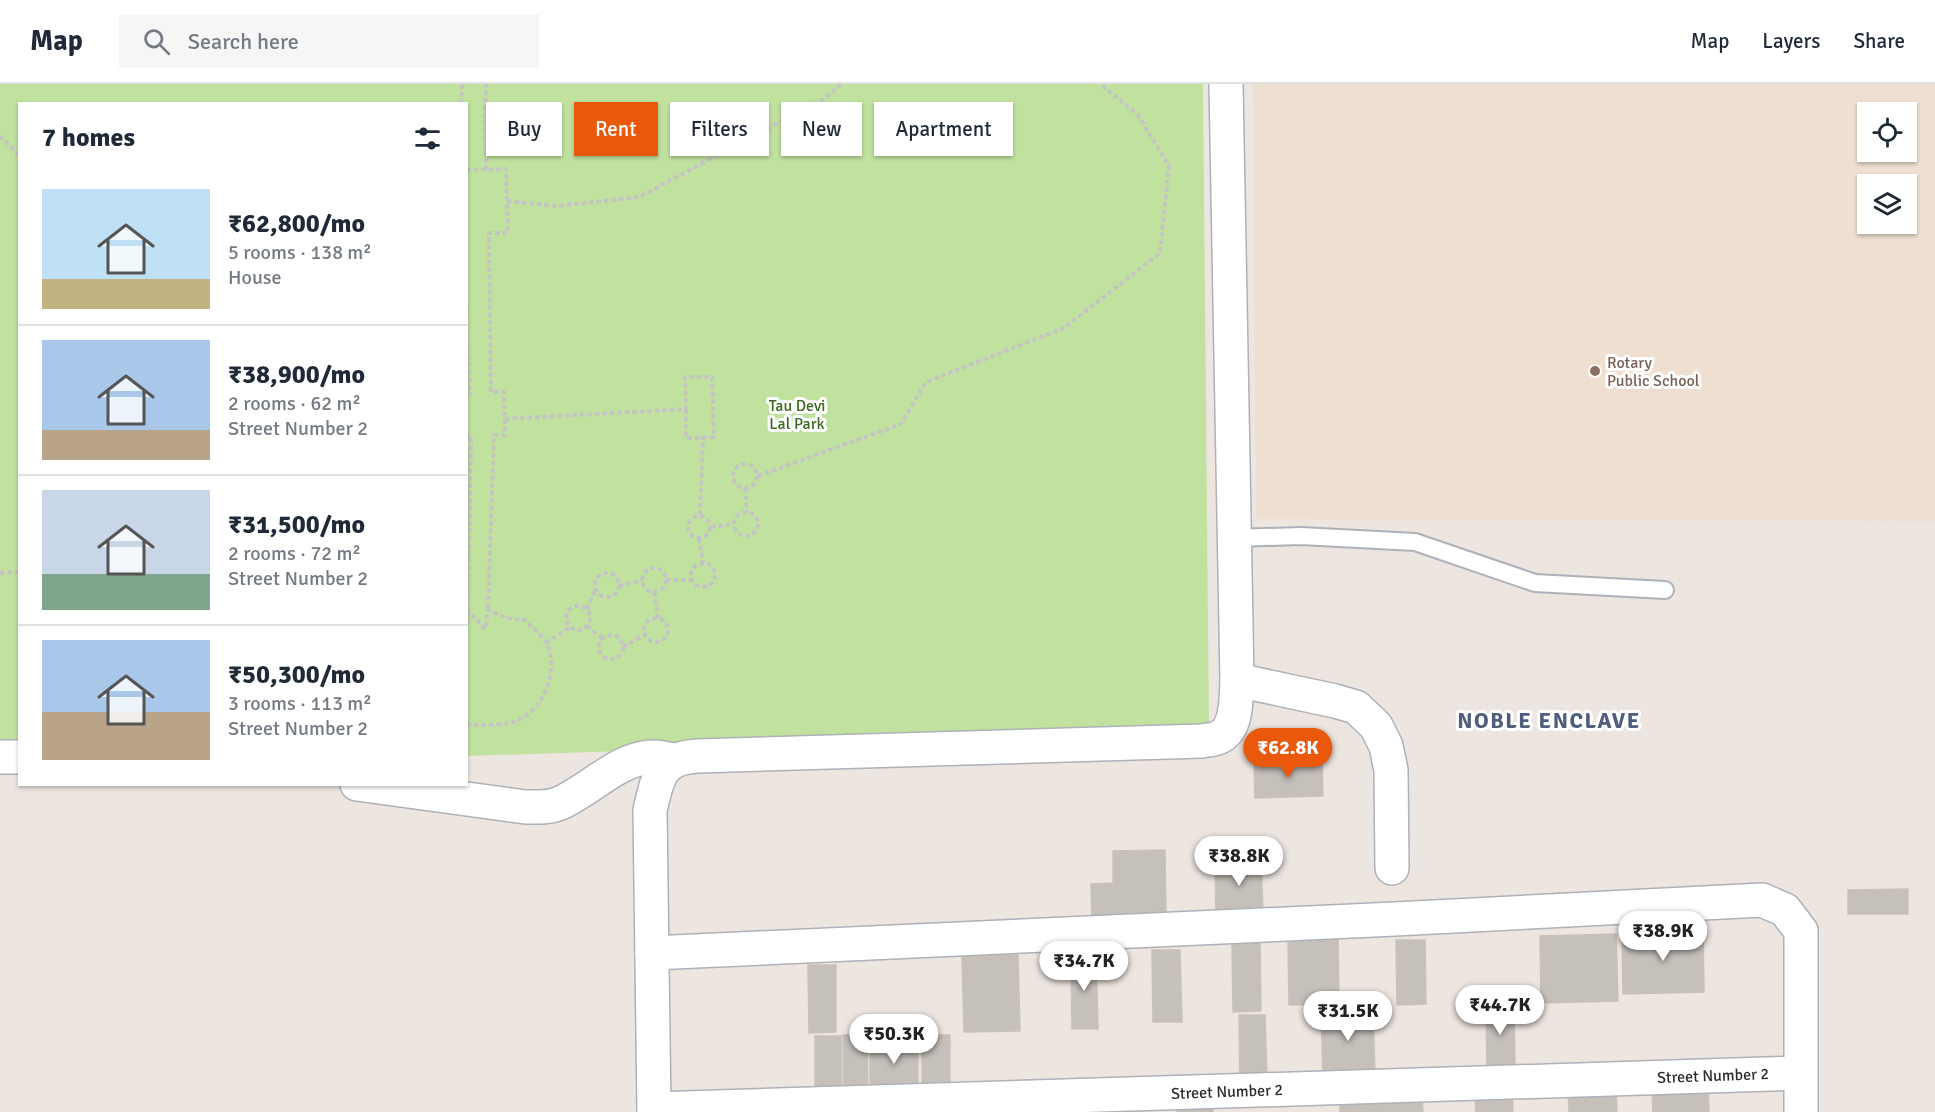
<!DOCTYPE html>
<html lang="en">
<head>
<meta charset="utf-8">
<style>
  body { margin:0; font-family:Signika,sans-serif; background:#f6f6f7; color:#1f2937; height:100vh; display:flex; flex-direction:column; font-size:22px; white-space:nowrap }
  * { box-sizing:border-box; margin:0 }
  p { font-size:20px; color:#747a83 }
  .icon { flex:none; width:33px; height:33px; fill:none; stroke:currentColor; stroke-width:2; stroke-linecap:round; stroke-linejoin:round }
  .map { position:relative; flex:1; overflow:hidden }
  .details { position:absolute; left:18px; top:18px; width:450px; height:684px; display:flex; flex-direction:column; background:#fff; border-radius:0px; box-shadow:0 2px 4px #0004 }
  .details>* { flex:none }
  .guide { position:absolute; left:486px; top:18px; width:570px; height:54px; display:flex; gap:12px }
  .tools { position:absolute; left:1857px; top:18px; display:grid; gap:12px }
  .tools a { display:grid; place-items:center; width:60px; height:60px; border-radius:0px; background:#fff; box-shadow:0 2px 4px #0004; font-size:30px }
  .price { position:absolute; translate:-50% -51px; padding:0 14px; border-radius:21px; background:#fff; color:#222; font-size:20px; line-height:39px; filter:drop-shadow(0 2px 3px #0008) }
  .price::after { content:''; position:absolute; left:50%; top:36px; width:18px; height:14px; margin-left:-9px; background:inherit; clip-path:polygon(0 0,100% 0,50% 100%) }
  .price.active { background:#ea580c; color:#fff }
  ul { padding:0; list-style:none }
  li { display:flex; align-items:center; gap:18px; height:150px; padding:0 24px }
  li+li { border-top:2px solid #e0e1e3 }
  li span { display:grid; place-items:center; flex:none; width:168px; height:120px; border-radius:0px; color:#555 }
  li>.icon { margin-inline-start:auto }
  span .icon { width:72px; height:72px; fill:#fffc; stroke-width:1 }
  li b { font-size:26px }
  h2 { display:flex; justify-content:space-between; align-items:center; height:72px; padding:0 24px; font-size:26px }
  .tag { padding:0 21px; border-radius:0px; background:#fff; box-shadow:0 2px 4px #0004; font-size:21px; line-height:54px }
  .tag.active { background:#ea580c; color:#fff }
  header { display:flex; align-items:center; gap:36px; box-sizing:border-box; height:84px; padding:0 30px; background:#fff; border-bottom:2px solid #e0e1e3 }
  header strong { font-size:28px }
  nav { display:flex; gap:33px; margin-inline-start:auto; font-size:21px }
  .search { width:420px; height:54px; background:#f6f6f7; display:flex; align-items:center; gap:15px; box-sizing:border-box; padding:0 21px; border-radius:0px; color:#747a83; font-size:22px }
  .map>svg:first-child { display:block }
  .education { fill:#eedfd0; fill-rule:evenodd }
  .green { fill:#c1e19f }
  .building { fill:#c6c0bb; stroke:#c9c1b9; stroke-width:1.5 }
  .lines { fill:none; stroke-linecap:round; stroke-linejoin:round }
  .lane-casing { stroke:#adb1b8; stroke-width:20 }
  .street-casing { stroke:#adb1b8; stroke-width:36 }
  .path { stroke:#c4c4c4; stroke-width:4; stroke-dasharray:4.5 3; stroke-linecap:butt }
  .lane { stroke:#fff; stroke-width:16 }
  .street { stroke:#fff; stroke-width:33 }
  .education-dot { fill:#8d6e63; stroke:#fff; stroke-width:2 }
  .labels { text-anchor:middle; stroke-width:6; stroke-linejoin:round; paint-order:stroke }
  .education-label { font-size:16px; fill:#785e54; stroke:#fff; text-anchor:start }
  .park-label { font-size:16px; fill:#3a681e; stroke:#fff }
  .street-label { font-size:16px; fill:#2d2d2d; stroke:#fff }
  .district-label { font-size:22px; font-weight:bold; letter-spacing:1.5px; fill:#4e5e7c; stroke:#fff }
</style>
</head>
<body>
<header>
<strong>Map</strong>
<div class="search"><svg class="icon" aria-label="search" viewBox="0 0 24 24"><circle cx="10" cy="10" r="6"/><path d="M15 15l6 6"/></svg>Search here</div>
<nav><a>Map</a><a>Layers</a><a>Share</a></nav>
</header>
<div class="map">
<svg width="1935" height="1028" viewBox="0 0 1935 1028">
  <rect width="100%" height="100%" fill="#ede5e0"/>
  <!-- education -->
  <path class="education" d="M1253,0H1935V437L1256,435ZM1868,28H1906V68H1868ZM1868,100H1906V140H1868Z"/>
  <!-- green -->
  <polygon class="green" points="0,0 1203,0 1209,648 467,672 466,20 20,20 20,686 0,687"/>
  <!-- building -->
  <g class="building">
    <polygon points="1322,676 1323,712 1255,714 1254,678"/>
    <polygon points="1165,766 1166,837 1092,838 1091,800 1113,799 1113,767"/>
    <polygon points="1261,776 1263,828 1216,829 1215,777"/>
    <polygon points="1908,805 1908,830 1848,830 1848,806"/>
    <polygon points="1703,846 1704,908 1623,910 1622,848"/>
    <polygon points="1616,850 1618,917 1541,919 1540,852"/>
    <polygon points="1338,851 1339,920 1289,921 1288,852"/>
    <polygon points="1396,856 1425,856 1426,920 1397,921"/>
    <polygon points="1260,857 1261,927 1233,928 1232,858"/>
    <polygon points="1152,866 1180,866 1182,938 1153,938"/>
    <polygon points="1018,871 1020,947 964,948 962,873"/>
    <polygon points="1096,871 1098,945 1072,945 1071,872"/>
    <polygon points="808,881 836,881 836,948 809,949"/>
    <polygon points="1486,918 1514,918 1515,985 1487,986"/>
    <polygon points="1373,924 1375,991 1323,992 1321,925"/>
    <polygon points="1239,931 1265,931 1267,997 1240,998"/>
    <polygon points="870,950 918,950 918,1011 870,1012"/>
    <polygon points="843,951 867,951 868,1012 844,1012"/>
    <rect x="922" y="951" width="28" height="58"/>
    <polygon points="815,952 841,952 842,1011 815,1011"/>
    <polygon points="1708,1002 1709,1028 1653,1028 1652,1004"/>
    <polygon points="1616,1004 1617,1028 1569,1028 1568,1005"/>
    <polygon points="1512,1010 1513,1028 1476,1028 1475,1011"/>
    <polygon points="1422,1013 1423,1028 1340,1028 1340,1015"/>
    <rect x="1177" y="1022" width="36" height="6"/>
  </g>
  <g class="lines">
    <!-- lane casing -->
    <g class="lane-casing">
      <polyline id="lane" points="1234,454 1301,452 1415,458 1535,499 1665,506"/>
    </g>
    <!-- street casing -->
    <g class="street-casing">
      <g id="street">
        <polyline points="1237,596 1335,617 1356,623 1376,642 1386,662 1391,686 1392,784"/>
        <polyline points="0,673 20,673"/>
        <path d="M357,700L525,723C536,723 548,724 558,720C590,707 618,673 654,673C660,673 667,675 673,676"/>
        <polyline points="652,869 1395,835 1762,816 1785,826 1801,847 1801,1028"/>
        <polyline points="654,1025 1800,989"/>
        <path d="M654,1028L650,726C658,694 659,674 698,672L1202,657C1207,656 1213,656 1217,654C1238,647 1236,614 1237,596L1226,0"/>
      </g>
    </g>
    <!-- path -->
    <g class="path">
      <polyline points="461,20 462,0"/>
      <polyline points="0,52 20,72"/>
      <polyline points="466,86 506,85 508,149 489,149 491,308 504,308 505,351 494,351 488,526"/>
      <polyline points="486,86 486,0"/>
      <polyline points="507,117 556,122 639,113 825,14 841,0"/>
      <polyline points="466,226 469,309 466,309"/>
      <polyline points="505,335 686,325 685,293 712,293 714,353 686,354 686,325"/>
      <polyline points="466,352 471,352 467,525"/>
      <circle cx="745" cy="392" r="12"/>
      <polyline points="758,392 901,340 926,298 1064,244 1160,169 1169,82 1138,31 1100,0"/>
      <polyline points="745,404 747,428"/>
      <circle cx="746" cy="440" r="12"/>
      <polyline points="700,431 703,353"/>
      <circle cx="699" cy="443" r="11"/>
      <polyline points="711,443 733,440"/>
      <polyline points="699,454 703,479"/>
      <circle cx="703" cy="491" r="12"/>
      <circle cx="654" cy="496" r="12"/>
      <polyline points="0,489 20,488"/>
      <circle cx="607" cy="501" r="12"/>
      <polyline points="666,496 692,496"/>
      <polyline points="619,502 642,496"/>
      <polyline points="654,508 658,534"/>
      <circle cx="578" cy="534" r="12"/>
      <polyline points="587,525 595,507"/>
      <circle cx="656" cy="546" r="12"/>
      <path d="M466,537L468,538L467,525L485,545L488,526L506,534L525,536C531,543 543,552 547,560C560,587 543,629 513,638C499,642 482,641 466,641"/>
      <polyline points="587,542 602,554"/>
      <circle cx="611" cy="563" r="12"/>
      <polyline points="546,559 570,543"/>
      <polyline points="623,563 645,551"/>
    </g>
    <!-- lane -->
    <use href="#lane" class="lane"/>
    <!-- street -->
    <use href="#street" class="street"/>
  </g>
  <!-- markers -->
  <circle class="education-dot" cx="1595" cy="287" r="6"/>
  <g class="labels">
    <!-- education labels -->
    <g class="education-label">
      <text x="1607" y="284">Rotary<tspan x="1607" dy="18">Public School</tspan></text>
    </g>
    <!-- park labels -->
    <g class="park-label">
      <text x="797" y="327">Tau Devi<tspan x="797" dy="18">Lal Park</tspan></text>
    </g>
    <!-- street labels -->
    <g class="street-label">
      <text transform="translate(1713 991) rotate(-2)" y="6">Street Number 2</text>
      <text transform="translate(1227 1007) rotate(-2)" y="6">Street Number 2</text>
    </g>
    <!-- district labels -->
    <g class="district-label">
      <text x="1549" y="644">NOBLE ENCLAVE</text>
    </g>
  </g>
</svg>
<div class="tools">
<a><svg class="icon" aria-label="locate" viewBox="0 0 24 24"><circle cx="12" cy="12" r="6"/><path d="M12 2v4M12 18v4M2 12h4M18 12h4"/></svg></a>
<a><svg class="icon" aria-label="layers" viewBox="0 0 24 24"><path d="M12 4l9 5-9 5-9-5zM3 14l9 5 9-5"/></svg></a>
</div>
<b class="price active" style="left:1288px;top:695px">₹62.8K</b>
<b class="price" style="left:1239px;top:803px">₹38.8K</b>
<b class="price" style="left:1663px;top:878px">₹38.9K</b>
<b class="price" style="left:1084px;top:908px">₹34.7K</b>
<b class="price" style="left:1500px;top:952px">₹44.7K</b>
<b class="price" style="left:1348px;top:958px">₹31.5K</b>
<b class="price" style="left:894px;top:981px">₹50.3K</b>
<div class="guide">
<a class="tag">Buy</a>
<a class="tag active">Rent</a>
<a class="tag">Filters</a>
<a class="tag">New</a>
<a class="tag">Apartment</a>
</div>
<section class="details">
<h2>7 homes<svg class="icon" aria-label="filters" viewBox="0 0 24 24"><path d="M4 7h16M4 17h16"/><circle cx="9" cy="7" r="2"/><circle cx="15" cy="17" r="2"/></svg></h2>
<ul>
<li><span style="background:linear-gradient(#bfe0f5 75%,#c2b280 0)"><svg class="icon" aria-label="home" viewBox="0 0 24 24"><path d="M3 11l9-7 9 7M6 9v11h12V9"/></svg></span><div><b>₹62,800/mo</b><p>5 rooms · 138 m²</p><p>House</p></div></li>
<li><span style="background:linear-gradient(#a9c7e8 75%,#b9a48a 0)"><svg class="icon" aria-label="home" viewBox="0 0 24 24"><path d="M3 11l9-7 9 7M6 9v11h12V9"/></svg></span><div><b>₹38,900/mo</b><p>2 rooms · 62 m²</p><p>Street Number 2</p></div></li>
<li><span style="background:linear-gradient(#c9d6e8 70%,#7fa58c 0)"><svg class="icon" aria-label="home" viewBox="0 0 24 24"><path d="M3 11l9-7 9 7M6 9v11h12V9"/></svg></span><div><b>₹31,500/mo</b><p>2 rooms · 72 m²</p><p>Street Number 2</p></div></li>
<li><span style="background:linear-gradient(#a9c7e8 60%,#b9a48a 0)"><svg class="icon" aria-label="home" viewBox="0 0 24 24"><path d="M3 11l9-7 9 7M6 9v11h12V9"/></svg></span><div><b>₹50,300/mo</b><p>3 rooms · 113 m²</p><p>Street Number 2</p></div></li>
</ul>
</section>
</div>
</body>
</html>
